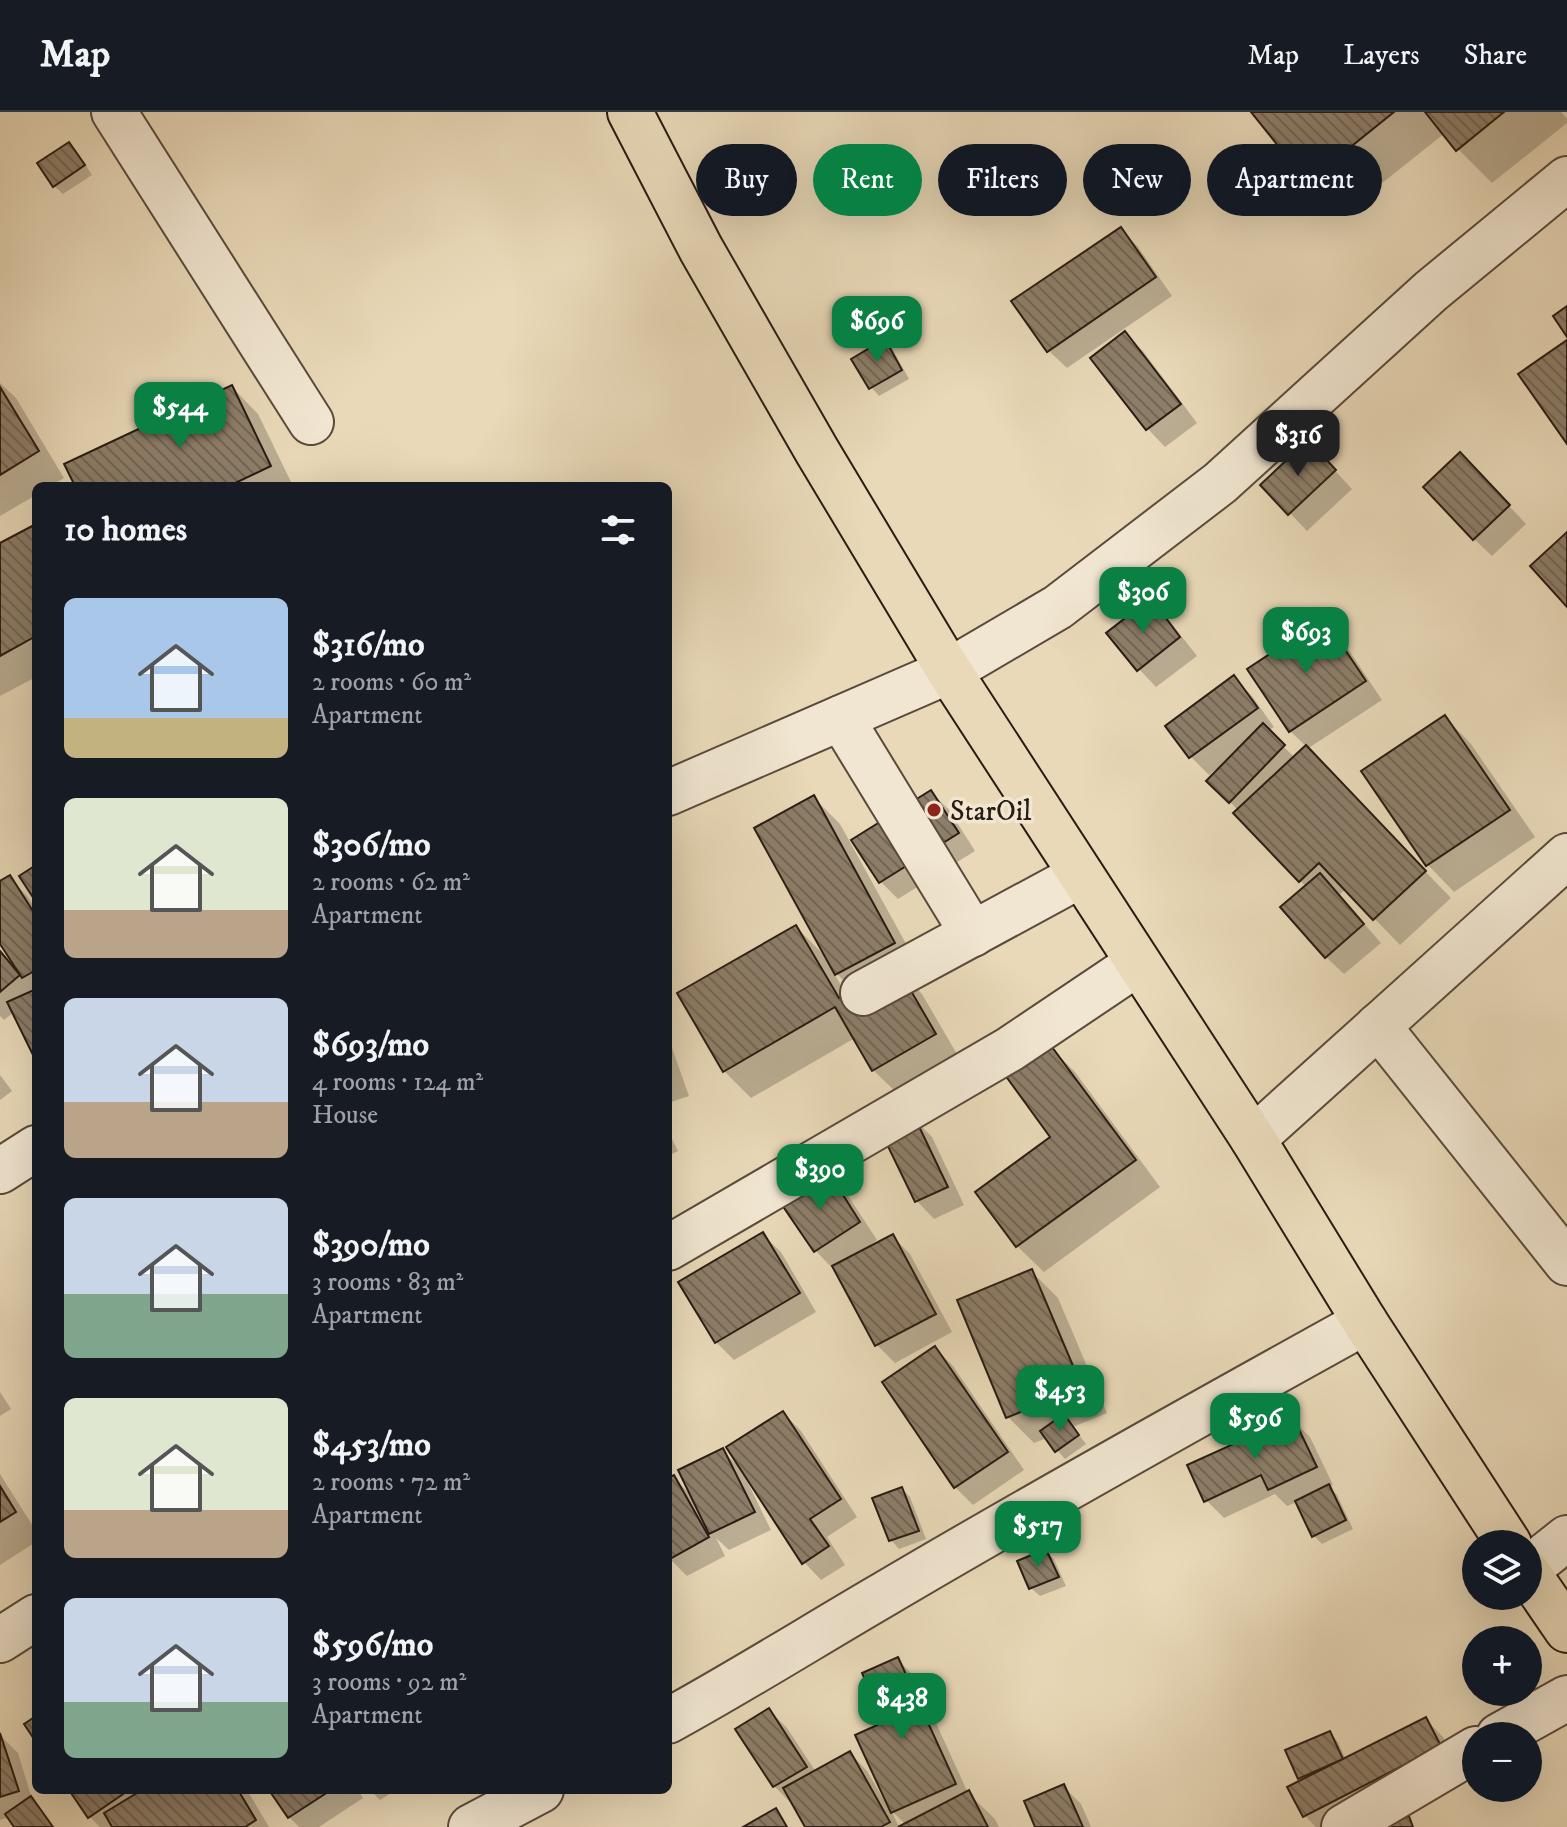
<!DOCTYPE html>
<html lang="en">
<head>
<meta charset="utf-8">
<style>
  body { margin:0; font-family:"IM FELL DW Pica",serif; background:#242831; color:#f1f3f6; height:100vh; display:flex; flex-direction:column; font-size:30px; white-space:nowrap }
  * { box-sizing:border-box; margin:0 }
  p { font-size:26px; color:#9ea1a6 }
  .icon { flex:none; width:44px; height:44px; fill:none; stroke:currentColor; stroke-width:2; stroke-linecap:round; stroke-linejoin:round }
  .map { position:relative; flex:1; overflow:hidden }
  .drawer { position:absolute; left:32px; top:370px; width:640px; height:1312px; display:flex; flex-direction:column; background:#171b24; border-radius:12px; box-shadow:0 8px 32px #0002 }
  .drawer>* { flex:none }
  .hud { position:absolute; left:696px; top:32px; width:750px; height:72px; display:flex; gap:16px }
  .tools { position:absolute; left:1462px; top:1418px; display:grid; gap:16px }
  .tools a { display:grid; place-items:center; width:80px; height:80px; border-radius:50%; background:#171b24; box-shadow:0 8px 32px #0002; font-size:40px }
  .price { position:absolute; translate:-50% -68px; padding:0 18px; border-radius:16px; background:#0b8043; color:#fff; font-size:26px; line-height:52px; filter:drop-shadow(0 2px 4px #0008) }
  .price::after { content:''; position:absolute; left:50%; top:48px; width:24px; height:18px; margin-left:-12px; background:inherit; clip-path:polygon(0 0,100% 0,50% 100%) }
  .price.current { background:#222; color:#fff }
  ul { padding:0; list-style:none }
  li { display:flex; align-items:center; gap:24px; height:200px; padding:0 32px }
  li span { display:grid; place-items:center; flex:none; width:224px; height:160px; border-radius:12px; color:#555 }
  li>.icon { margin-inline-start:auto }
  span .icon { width:96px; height:96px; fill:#fffc; stroke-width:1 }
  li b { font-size:34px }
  h2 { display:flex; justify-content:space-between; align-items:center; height:96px; padding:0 32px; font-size:34px }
  .tag { padding:0 28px; border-radius:36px; background:#171b24; box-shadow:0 8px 32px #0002; font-size:28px; line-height:72px }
  .tag.current { background:#0b8043; color:#fff }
  header { display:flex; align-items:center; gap:48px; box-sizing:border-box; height:112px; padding:0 40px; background:#171b24; border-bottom:2px solid #363941 }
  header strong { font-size:38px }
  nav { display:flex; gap:44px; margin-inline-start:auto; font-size:28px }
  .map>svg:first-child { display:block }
  .shadow { fill:#0003; fill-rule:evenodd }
  .building { fill:url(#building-back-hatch); stroke:#291c13; stroke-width:2 }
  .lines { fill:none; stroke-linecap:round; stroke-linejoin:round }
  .minor-casing { stroke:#594b3c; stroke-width:48 }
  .major-casing { stroke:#291c13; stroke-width:48 }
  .minor { stroke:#f1e6d1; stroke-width:44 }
  .major { stroke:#e9d9b8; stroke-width:44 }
  .poi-dot { fill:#8f2418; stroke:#f1e6d1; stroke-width:3 }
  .labels { text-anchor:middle; stroke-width:7; stroke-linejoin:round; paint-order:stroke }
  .poi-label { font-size:28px; fill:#291c13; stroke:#f1e6d1; text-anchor:start }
</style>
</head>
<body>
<header>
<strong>Map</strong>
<nav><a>Map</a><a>Layers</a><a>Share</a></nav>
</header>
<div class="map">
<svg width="1567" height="1715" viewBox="0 0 1567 1715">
  <defs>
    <pattern id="building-back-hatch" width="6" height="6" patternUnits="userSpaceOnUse" patternTransform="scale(2)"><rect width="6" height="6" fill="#8d7e69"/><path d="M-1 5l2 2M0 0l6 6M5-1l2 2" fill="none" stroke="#736655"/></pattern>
  </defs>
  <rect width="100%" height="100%" fill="#e9d9b8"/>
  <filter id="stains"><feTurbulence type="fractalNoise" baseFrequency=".0025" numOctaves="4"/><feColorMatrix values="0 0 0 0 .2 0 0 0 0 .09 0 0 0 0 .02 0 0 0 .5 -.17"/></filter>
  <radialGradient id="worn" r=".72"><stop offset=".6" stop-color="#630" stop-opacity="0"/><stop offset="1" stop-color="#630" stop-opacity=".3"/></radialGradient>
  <!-- shadow -->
  <g class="shadow">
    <polygon points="1253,0 1561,0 1567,7 1567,11 1492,71 1458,37 1445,21 1342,103 1308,69"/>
    <polygon points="69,33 78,41 92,63 63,82 54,74"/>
    <polygon points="1120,117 1138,135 1172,184 1067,256 1049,239 1014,189"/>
    <polygon points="1125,222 1143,239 1197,311 1165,335 1148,317 1093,246"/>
    <polygon points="885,230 893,238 909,267 879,284 871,275"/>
    <polygon points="0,271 16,286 64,366 51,374 36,374 36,383 0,404"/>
    <polygon points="232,275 258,302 293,374 77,374"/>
    <polygon points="1326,349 1352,377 1307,419 1290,401"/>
    <polygon points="1478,361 1526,412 1492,444 1474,427"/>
    <polygon points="36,414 36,565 0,584 0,433"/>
    <polygon points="1150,489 1168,507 1197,544 1156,575 1139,557"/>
    <polygon points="1324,508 1341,526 1382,588 1307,637 1451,786 1400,833 1346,777 1339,783 1381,831 1344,862 1326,845 1306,775 1236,701 1239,699 1209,669 1222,656 1220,654 1209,663 1191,645 1168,614 1234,566 1252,584 1274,615 1268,619 1295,646 1307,635 1290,619"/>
    <polygon points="1445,605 1471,632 1535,725 1454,780 1428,753 1364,659"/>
    <polygon points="931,680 949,698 975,739 898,787 881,770"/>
    <path d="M814,686L840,712L920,857L906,865L922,882L961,949L900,984L873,958L855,926L751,986L724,959L796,815L826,845ZM835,860L854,879L847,884L834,861Z"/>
    <polygon points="9,766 27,784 36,798 36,945 14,900 4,908 0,904 0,838 8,848 10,846 0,829 0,772"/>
    <polygon points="668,929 671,933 689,984 668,991"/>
    <polygon points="1049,934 1075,960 1160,1075 1044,1160 1017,1134 1053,1025"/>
    <polygon points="0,963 12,979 0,988"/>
    <polygon points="914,1007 932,1025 964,1093 934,1107 917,1089"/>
    <polygon points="668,1019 678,1039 668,1044"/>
    <polygon points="827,1061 845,1079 877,1128 870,1133 871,1135 892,1124 910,1142 952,1220 895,1251 877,1233 835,1156 833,1157 816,1139 783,1090"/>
    <polygon points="763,1123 781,1140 816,1200 734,1248 716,1230"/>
    <polygon points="1031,1159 1058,1186 1107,1301 1073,1315 1086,1332 1065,1347 1047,1326 1034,1331 1008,1305"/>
    <polygon points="935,1236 953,1254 1024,1358 973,1393 955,1375"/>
    <polygon points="0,1280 11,1297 0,1304"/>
    <polygon points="783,1301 801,1319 857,1405 827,1425 845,1453 821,1468 804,1450 748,1365 746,1367 771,1418 729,1438 716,1426 725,1444 687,1464 668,1445 668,1365 670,1367 673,1365 693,1385 722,1338 738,1354"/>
    <polygon points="1292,1307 1310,1325 1333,1373 1329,1375 1337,1383 1353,1417 1322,1432 1314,1424 1297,1390 1287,1394 1275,1382 1224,1406 1206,1388"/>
    <polygon points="0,1362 36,1419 36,1430 0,1453"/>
    <polygon points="902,1377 910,1385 926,1427 899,1437 891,1428"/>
    <polygon points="1045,1439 1054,1447 1066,1474 1040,1484 1031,1476"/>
    <polygon points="897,1547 915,1565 968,1681 995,1707 999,1715 902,1715 906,1713 891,1698 899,1715 808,1715 792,1692 774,1674 738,1618 769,1598 787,1616 816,1660 850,1641 867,1659 884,1688 887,1687 887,1611"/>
    <polygon points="1425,1607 1443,1625 1457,1653 1336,1715 1316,1715 1305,1704 1290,1676 1304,1669 1300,1665 1330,1621 1338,1630 1346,1648"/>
    <polygon points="0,1623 18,1641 32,1687 53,1715 17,1715 10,1705 0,1708"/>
    <polygon points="1063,1674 1081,1692 1091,1715 1038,1715"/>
    <polygon points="71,1678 247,1678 269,1715 100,1715 90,1705"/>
    <polygon points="272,1678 358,1678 363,1686 319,1715 299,1715 289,1705"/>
    <polygon points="370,1678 396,1678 380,1688"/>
  </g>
  <!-- building -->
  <g class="building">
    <polygon points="1251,0 1394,0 1307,70"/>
    <polygon points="1425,0 1504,0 1456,39"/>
    <polygon points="69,30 85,53 53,75 37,51"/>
    <polygon points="1121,115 1156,165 1047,240 1011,189"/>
    <polygon points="1567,194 1567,225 1553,204"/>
    <polygon points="1125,219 1181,292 1146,318 1090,246"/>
    <polygon points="885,227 902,258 869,277 851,247"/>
    <polygon points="1567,228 1567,332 1518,262"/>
    <polygon points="232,273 271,354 229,374 75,374 64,352"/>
    <polygon points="0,275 39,339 0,363"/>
    <polygon points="1308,328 1336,358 1288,403 1260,373"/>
    <polygon points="1460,340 1510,393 1473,428 1423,375"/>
    <polygon points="36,412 36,524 0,544 0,431"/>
    <polygon points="1567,420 1567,495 1530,454"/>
    <polygon points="1151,486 1180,525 1137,559 1106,521"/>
    <polygon points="1324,506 1366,569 1289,620 1247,557"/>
    <polygon points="1234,563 1258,596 1189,646 1165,614"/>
    <polygon points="1445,603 1510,698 1426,754 1361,659"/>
    <polygon points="1263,611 1285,633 1229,691 1206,669"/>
    <polygon points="1306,633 1426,759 1373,808 1319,751 1299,770 1233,701"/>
    <polygon points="931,678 959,721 879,771 851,728"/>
    <polygon points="814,683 895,831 835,863 754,716"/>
    <polygon points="36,753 36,790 19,764"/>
    <polygon points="1320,761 1364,812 1325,846 1280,795"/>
    <polygon points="10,763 36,804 36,858 22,866 0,832 0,769"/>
    <polygon points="796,813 839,886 896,853 936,922 872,959 835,895 723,960 677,881"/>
    <polygon points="0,839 20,863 0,880"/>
    <polygon points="36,877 36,949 7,890"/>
    <polygon points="1049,931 1136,1048 1016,1135 975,1080 1050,1025 1005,963"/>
    <polygon points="914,1004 948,1075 915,1090 881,1020"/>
    <polygon points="828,1059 860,1110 814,1140 780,1090"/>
    <polygon points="763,1120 800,1181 715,1231 678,1170"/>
    <polygon points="893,1122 936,1202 875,1234 832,1154"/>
    <polygon points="1032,1157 1082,1275 1006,1306 957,1188"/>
    <polygon points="935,1234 1008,1340 954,1376 882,1270"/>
    <polygon points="783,1299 841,1387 810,1407 829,1434 802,1452 726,1335"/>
    <polygon points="1064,1302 1079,1323 1055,1340 1040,1319"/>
    <polygon points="1293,1305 1317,1355 1268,1378 1261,1363 1204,1390 1187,1353"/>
    <polygon points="723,1336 755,1400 709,1422 678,1358"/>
    <polygon points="674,1363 709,1425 668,1448 668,1366"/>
    <polygon points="1329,1372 1346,1408 1312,1425 1295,1389"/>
    <polygon points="0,1374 16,1400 0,1410"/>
    <polygon points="902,1375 919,1419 889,1429 872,1386"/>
    <polygon points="1046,1437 1059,1465 1029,1477 1017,1449"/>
    <polygon points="898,1545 956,1672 891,1701 855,1623 884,1610 862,1561"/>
    <polygon points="769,1596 807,1655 773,1675 735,1617"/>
    <polygon points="36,1604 36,1630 24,1612"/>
    <polygon points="1426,1605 1441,1634 1303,1705 1287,1675"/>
    <polygon points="1330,1619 1343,1647 1298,1667 1285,1638"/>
    <polygon points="0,1621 19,1679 0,1685"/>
    <polygon points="850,1639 890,1710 881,1715 805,1715 783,1676"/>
    <polygon points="1064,1672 1083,1715 1035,1715 1024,1689"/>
    <polygon points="69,1678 129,1678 88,1706"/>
    <polygon points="142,1678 238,1678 256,1708 245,1715 112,1715 104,1701"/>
    <polygon points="269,1678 331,1678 288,1706"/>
    <polygon points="969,1678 988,1715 898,1715"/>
    <polygon points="31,1684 53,1715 14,1715 5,1702"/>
    <polygon points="776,1696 787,1715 743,1715"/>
    <polygon points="1409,1704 1413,1715 1378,1715"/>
  </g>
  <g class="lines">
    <!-- minor casing -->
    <g class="minor-casing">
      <g id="minor">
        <polyline points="114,0 311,310"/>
        <polyline points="841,606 973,822"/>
        <polyline points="668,681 949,559 1058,495 1220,371 1431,179 1567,67"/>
        <polyline points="863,881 1081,763"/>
        <polyline points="1378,914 1567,1151"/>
        <polyline points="1253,1027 1567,744"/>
        <polyline points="0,1059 36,1036"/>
        <polyline points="668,1136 1010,937 1138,851"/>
        <polyline points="1528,1457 1567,1426"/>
        <polyline points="0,1528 36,1505"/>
        <path d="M668,1609C741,1569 811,1525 883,1483C1042,1389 1204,1299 1365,1210"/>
        <polyline points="1499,1624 1567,1586"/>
        <polyline points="471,1715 541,1678"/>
        <polyline points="1344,1715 1476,1637"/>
      </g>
    </g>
    <!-- major casing -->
    <g class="major-casing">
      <g id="major">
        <polyline points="630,0 701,137 817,339 949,559 1253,1027 1365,1210 1509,1432"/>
        <polyline points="1528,1461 1567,1518"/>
      </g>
    </g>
    <!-- minor -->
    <use href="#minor" class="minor"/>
    <!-- major -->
    <use href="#major" class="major"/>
  </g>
  <!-- markers -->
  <circle class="poi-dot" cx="934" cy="698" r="8"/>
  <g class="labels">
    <!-- poi labels -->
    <g class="poi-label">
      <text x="950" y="708">StarOil</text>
    </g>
  </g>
  <rect width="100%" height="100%" filter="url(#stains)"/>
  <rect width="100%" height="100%" fill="url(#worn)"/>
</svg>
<div class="tools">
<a><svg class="icon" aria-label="layers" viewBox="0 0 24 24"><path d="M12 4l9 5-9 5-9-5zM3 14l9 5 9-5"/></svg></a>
<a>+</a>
<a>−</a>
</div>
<b class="price" style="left:877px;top:252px">$696</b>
<b class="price" style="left:180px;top:338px">$544</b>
<b class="price current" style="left:1298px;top:366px">$316</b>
<b class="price" style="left:1143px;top:523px">$306</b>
<b class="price" style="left:1306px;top:563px">$693</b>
<b class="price" style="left:820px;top:1100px">$390</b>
<b class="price" style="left:1060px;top:1321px">$453</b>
<b class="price" style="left:1255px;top:1349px">$596</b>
<b class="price" style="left:1038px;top:1457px">$517</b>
<b class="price" style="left:902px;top:1629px">$438</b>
<div class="hud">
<a class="tag">Buy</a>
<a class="tag current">Rent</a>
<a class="tag">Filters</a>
<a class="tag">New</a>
<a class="tag">Apartment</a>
</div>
<section class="drawer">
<h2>10 homes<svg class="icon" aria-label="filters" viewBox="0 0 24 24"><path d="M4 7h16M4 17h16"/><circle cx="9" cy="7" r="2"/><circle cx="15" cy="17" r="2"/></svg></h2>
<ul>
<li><span style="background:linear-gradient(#a9c7e8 75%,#c2b280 0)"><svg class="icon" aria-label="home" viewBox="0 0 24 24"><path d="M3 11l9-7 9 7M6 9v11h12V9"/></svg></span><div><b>$316/mo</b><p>2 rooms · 60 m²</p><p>Apartment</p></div></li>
<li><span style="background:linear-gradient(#dfe7d0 70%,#b9a48a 0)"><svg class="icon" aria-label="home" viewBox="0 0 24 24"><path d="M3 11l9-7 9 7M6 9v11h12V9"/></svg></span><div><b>$306/mo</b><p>2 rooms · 62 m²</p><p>Apartment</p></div></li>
<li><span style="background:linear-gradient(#c9d6e8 65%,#b9a48a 0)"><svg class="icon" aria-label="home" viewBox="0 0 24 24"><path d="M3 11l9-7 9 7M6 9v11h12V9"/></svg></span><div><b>$693/mo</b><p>4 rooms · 124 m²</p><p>House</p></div></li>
<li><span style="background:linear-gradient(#c9d6e8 60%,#7fa58c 0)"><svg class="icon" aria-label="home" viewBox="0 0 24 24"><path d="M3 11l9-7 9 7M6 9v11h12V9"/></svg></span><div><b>$390/mo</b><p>3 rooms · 83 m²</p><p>Apartment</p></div></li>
<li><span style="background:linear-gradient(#dfe7d0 70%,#b9a48a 0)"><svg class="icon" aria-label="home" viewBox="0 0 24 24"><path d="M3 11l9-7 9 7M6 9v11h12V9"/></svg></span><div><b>$453/mo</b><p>2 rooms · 72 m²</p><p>Apartment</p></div></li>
<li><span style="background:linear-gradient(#c9d6e8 65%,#7fa58c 0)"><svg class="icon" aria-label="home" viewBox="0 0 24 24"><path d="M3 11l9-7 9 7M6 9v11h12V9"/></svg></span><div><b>$596/mo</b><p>3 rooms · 92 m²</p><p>Apartment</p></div></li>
</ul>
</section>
</div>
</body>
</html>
